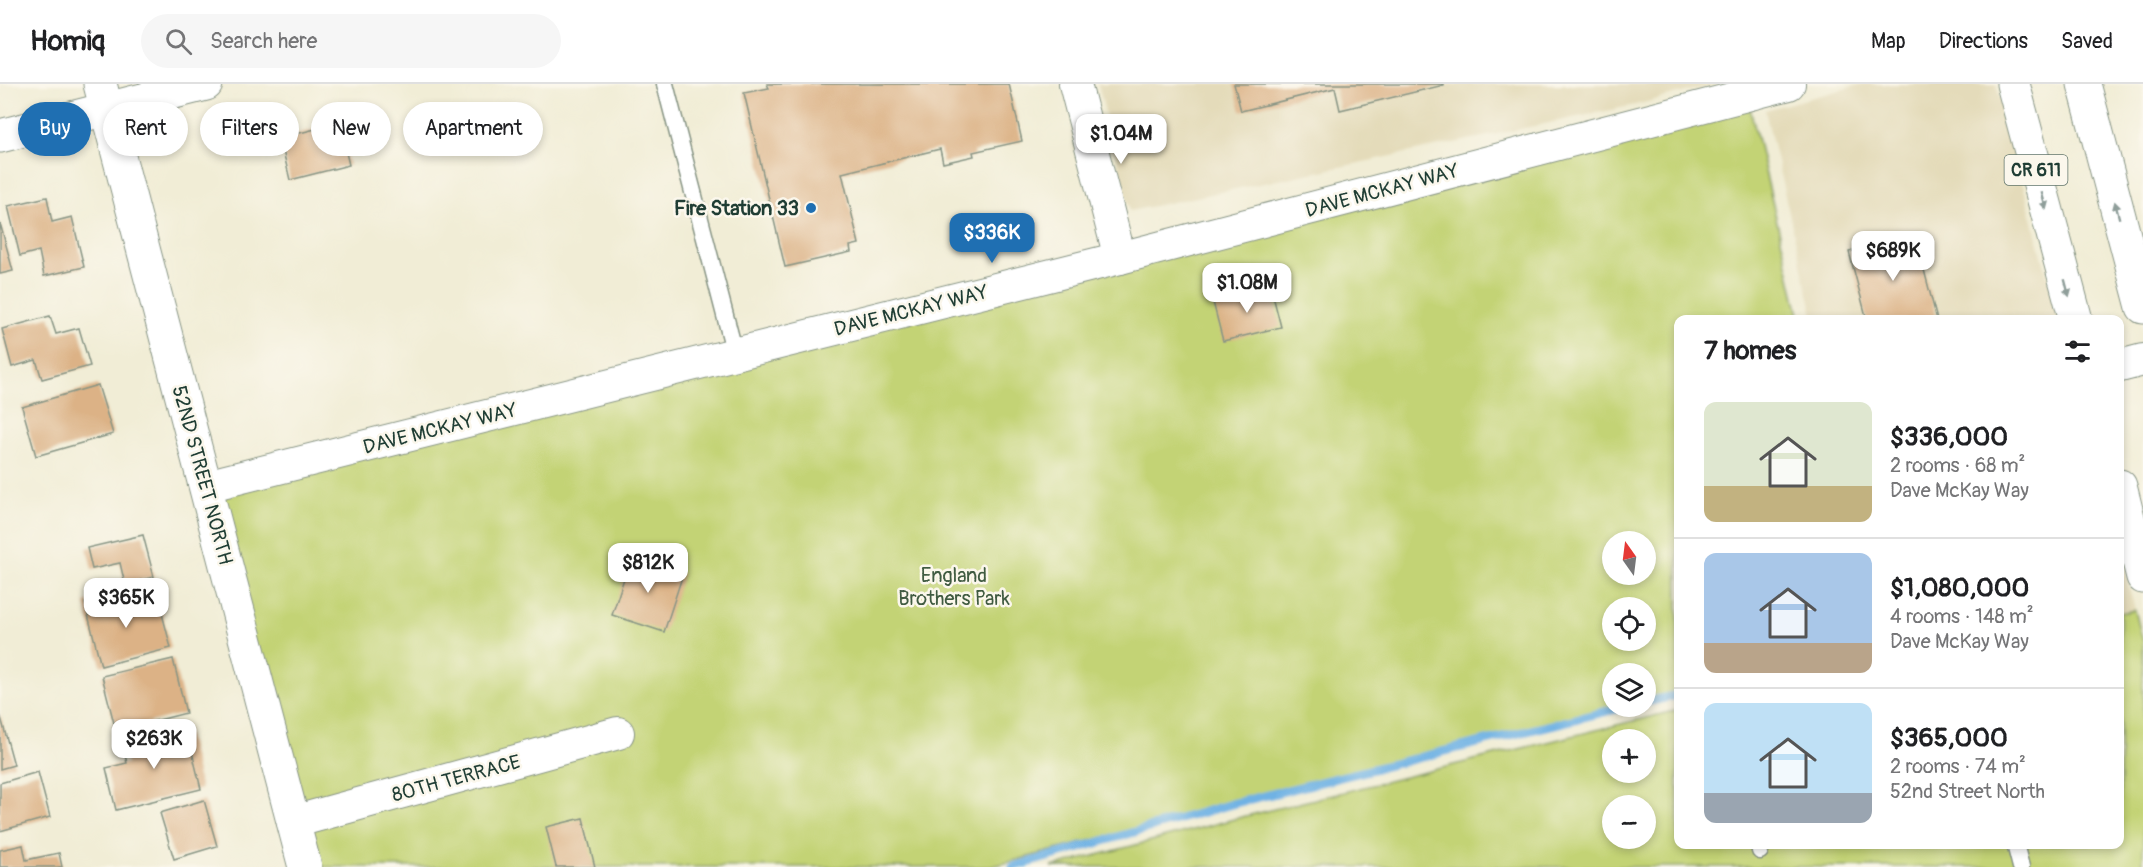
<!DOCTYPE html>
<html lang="en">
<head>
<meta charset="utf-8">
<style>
  body { margin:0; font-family:Pangolin,sans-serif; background:#f6f6f6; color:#202124; height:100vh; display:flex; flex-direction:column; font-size:22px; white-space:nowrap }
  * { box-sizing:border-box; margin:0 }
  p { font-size:20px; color:#757577 }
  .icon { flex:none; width:33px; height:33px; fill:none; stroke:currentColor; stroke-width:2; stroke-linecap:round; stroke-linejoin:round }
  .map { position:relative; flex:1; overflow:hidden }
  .details { position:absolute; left:1674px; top:231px; width:450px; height:534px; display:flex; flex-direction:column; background:#fff; border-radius:12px; box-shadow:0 3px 9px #0003 }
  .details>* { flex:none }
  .hud { position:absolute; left:18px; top:18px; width:570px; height:54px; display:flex; gap:12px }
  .needle { width:39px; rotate:346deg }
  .controls { position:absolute; left:1602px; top:447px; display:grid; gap:12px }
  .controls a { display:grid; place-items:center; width:54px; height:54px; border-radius:50%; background:#fff; box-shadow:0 3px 9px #0003; font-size:30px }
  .price { position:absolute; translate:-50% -51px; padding:0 14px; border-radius:12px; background:#fff; color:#222; font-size:20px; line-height:39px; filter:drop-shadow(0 2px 3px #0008) }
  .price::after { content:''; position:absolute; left:50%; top:36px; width:18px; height:14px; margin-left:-9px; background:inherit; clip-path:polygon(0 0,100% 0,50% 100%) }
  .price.active { background:#1f6fb2; color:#fff }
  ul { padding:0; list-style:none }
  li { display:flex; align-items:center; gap:18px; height:150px; padding:0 30px }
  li+li { border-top:2px solid #e0e0e0 }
  li span { display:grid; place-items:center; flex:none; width:168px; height:120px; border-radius:12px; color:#555 }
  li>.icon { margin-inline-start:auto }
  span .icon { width:72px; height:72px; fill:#fffc; stroke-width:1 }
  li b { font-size:26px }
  h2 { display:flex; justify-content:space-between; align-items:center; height:72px; padding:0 30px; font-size:26px }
  .pill { padding:0 21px; border-radius:27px; background:#fff; box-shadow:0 3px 9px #0003; font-size:21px; line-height:54px }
  .pill.active { background:#1f6fb2; color:#fff }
  header { display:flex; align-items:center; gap:36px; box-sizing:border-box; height:84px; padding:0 30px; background:#fff; border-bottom:2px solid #e0e0e0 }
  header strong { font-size:28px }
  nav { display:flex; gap:33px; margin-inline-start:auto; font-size:21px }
  .search { width:420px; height:54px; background:#f6f6f6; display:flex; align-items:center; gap:15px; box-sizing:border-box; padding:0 21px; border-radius:33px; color:#757577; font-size:22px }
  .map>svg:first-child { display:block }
  .built { fill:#e4dbba }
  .green { fill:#c3d375; stroke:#718854; stroke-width:1.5; fill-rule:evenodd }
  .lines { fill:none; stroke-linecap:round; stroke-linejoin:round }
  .stream { stroke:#6fb2e4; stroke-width:9 }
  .building { fill:#dcb286 }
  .service-casing { stroke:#889585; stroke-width:19 }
  .minor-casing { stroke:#889585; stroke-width:34 }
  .tertiary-casing { stroke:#889585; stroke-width:35 }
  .primary-casing { stroke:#889585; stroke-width:35 }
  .service { stroke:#fff; stroke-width:16 }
  .minor { stroke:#fff; stroke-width:32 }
  .tertiary { stroke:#fff; stroke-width:33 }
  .primary { stroke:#fff; stroke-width:33 }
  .oneway { fill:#8f9e9a }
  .poi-dot { fill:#1f6fb2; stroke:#fbf7ec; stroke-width:2 }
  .labels { text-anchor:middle; stroke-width:5; stroke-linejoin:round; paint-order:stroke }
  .shield { fill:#fbf7ec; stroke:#61756b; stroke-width:1.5 }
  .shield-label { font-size:18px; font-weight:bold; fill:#1f3d34 }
  .street-label { font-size:20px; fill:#1f3d34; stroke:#fbf7ec }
  .poi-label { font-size:20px; font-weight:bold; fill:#1f3d34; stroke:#fbf7ec; text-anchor:end }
  .park-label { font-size:20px; fill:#405b41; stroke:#fbf7ec }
</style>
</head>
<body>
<header>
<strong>Homiq</strong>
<div class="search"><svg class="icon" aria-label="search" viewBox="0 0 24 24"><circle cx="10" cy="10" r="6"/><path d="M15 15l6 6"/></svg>Search here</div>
<nav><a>Map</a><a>Directions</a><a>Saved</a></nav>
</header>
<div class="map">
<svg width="2143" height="783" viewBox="0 0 2143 783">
  <rect width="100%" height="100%" fill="#fbf7ec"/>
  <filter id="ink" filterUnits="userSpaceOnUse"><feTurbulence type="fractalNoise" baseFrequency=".0167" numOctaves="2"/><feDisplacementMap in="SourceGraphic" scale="12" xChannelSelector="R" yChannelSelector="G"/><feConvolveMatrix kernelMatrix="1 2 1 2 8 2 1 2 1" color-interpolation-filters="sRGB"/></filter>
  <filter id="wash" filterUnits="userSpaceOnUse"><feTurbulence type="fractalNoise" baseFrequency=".008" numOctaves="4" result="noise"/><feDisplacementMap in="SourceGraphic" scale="24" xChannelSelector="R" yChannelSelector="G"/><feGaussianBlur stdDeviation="1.35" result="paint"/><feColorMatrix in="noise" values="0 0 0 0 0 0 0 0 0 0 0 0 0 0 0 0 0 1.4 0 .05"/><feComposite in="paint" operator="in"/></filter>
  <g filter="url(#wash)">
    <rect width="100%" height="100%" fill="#f1edd6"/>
    <!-- built -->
    <g class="built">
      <polygon points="1098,0 1717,0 1635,21 1130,127"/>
      <polygon points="1863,0 1996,0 2059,235 1814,235 1765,26"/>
      <polygon points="2120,468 2135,526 2120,529"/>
    </g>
    <!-- green -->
    <g class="green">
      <path d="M1747,11L1800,235L1678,236V610L1646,618V590H1612V622L1628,623L1235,719L990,783H305L206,402ZM1612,458H1646V490H1612ZM1612,524H1646V556H1612Z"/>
      <path d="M2135,526L2143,558V783H1052L1238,734L1678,626V760H2120V529ZM1612,656H1646V688H1612ZM1612,722H1646V754H1612Z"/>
    </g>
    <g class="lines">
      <!-- stream -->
      <g class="stream">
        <polyline points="1646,618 1678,611"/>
        <polyline points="1013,783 1235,719 1628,622"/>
      </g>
    </g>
    <g id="blocks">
      <!-- building -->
      <g class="building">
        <polygon points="767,0 1009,0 1022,57 973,68 974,72 943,79 940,65 842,89 859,160 850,162 851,168 785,183 744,9 769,4"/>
        <polygon points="1234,0 1444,0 1444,1 1340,26 1335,4 1241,27"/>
        <polygon points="339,39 349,81 290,96 280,54"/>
        <polygon points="47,113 52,138 72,133 84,183 44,192 39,167 20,172 8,122"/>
        <polygon points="0,139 13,187 0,190"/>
        <polygon points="1915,151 1937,236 1867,236 1849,168"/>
        <polygon points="1271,204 1281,243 1223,257 1213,218"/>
        <polygon points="50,232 56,250 79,244 90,282 42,295 36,276 12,283 2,245"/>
        <polygon points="98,301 113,350 36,372 22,323"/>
        <polygon points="143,451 154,493 125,500 120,479 92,485 87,464"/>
        <polygon points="631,473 683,490 664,548 612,531"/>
        <polygon points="132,508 137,529 160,522 171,564 101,582 85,519"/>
        <polygon points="173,575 186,629 116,647 102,592"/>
        <polygon points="0,630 14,681 0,685"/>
        <polygon points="186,643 201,705 116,726 106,684 127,679 122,659"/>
        <polygon points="38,688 50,733 0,747 0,699"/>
        <polygon points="204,716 217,762 174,775 160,729"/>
        <polygon points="583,734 595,783 556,783 546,743"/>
        <polygon points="23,761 26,776 59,769 62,783 0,783 0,766"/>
      </g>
    </g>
  </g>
  <g filter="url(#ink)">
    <use href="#blocks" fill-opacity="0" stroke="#889585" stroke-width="1.5"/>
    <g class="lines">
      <!-- service casing -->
      <g class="service-casing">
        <g id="service">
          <polyline points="665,0 735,270"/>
          <polyline points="1759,760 1760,767"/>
          <polyline points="2015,760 2021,783"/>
        </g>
      </g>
      <!-- minor casing -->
      <g class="minor-casing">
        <g id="minor">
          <polyline points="1075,0 1120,174"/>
          <polyline points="2120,282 2143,276"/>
          <polyline points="206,402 1120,174 1789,0"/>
          <polyline points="293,738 618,649"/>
        </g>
      </g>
      <!-- tertiary casing -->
      <g class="tertiary-casing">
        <g id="tertiary">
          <polyline points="100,0 305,783"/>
          <polyline points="0,52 206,0"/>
        </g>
      </g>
      <!-- primary casing -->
      <g class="primary-casing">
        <g id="primary">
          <polyline points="2013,0 2076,236"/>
          <polyline points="2084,0 2143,223"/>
          <polyline points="2120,402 2143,493"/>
        </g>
      </g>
      <!-- service -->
      <use href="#service" class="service"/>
      <!-- minor -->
      <use href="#minor" class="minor"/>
      <!-- tertiary -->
      <use href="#tertiary" class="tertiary"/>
      <!-- primary -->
      <use href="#primary" class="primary"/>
    </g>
    <!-- one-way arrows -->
    <defs><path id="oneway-solid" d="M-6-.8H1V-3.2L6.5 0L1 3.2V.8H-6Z" transform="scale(1.5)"/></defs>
    <g class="oneway">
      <use href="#oneway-solid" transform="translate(2044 117) rotate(75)"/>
      <use href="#oneway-solid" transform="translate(2117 126) rotate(-105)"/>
      <use href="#oneway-solid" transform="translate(2067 204) rotate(75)"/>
    </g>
  </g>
  <!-- markers -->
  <circle class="poi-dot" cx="811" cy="124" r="6"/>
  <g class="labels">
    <!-- shield labels -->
    <rect class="shield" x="2004.5" y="71" width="63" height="30" rx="4.5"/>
    <g class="shield-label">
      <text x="2036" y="92">CR 611</text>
    </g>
    <!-- street labels -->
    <g class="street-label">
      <text transform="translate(1382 106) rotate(-15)" y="7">DAVE MCKAY WAY</text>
      <text transform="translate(911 226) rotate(-14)" y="7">DAVE MCKAY WAY</text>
      <text transform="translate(440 344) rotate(-14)" y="7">DAVE MCKAY WAY</text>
      <text transform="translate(203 391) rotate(75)" y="7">52ND STREET NORTH</text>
      <text transform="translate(456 694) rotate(-15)" y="7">80TH TERRACE</text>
    </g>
    <!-- poi labels -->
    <g class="poi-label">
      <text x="799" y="131">Fire Station 33</text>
    </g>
    <!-- park labels -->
    <g class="park-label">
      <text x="954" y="498">England<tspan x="954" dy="23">Brothers Park</tspan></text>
    </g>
  </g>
</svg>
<div class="controls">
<a><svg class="needle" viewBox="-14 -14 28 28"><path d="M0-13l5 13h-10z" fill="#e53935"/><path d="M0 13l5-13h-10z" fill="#757577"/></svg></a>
<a><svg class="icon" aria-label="locate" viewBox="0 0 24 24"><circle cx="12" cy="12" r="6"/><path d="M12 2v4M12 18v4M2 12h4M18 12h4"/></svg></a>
<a><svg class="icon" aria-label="layers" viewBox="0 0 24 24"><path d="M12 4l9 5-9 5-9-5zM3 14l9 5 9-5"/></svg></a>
<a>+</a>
<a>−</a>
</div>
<b class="price" style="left:1121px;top:81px">$1.04M</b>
<b class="price active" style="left:992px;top:180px">$336K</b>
<b class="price" style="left:1893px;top:198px">$689K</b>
<b class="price" style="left:1247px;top:230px">$1.08M</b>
<b class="price" style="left:648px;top:510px">$812K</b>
<b class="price" style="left:126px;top:545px">$365K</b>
<b class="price" style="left:154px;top:686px">$263K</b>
<div class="hud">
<a class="pill active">Buy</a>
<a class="pill">Rent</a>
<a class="pill">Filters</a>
<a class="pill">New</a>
<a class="pill">Apartment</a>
</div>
<section class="details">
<h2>7 homes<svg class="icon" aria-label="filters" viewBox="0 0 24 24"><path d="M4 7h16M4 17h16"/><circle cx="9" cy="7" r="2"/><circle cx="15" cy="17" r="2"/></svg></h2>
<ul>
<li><span style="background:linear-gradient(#dfe7d0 70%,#c2b280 0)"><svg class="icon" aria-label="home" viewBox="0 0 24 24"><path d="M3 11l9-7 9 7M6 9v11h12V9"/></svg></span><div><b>$336,000</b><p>2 rooms · 68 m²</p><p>Dave McKay Way</p></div></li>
<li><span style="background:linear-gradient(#a9c7e8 75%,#b9a48a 0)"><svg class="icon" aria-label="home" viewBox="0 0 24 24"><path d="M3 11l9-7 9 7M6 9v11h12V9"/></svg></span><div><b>$1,080,000</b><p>4 rooms · 148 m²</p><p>Dave McKay Way</p></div></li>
<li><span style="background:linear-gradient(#bfe0f5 75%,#9aa5b1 0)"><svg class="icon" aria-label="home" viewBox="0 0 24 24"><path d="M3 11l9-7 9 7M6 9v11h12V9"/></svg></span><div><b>$365,000</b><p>2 rooms · 74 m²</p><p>52nd Street North</p></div></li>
</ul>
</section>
</div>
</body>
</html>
